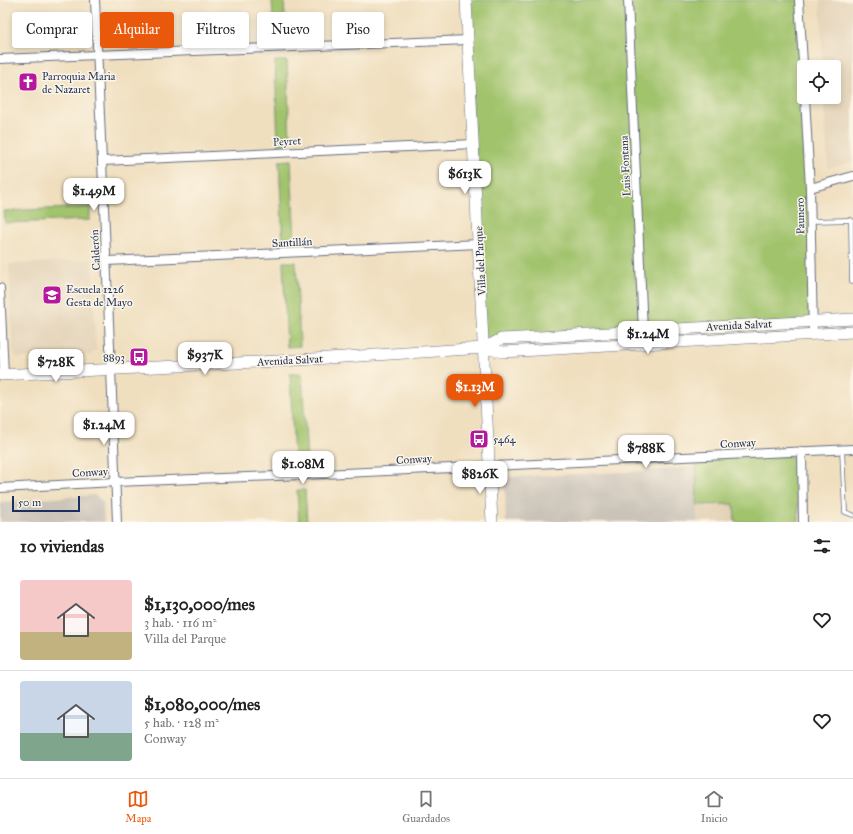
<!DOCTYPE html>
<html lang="es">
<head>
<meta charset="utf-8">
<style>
  body { margin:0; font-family:"IM FELL Great Primer",serif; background:#f2f2f2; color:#222; height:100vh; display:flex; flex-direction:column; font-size:15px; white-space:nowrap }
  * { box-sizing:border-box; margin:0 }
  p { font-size:13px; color:#767676 }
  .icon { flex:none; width:22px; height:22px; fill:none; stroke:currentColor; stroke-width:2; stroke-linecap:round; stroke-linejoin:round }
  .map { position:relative; height:522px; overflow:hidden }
  .sheet { display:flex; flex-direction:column; background:#fff; flex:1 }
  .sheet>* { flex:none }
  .guide { position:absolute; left:12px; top:12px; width:400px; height:36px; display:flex; gap:8px }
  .controls { position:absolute; left:797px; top:60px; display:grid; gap:8px }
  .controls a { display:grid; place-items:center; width:44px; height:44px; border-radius:4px; background:#fff; box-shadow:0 2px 6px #0003; font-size:20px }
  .scale { position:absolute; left:12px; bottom:10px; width:68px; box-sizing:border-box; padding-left:4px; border:2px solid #1b2f5e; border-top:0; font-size:11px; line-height:14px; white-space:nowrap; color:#1b2f5e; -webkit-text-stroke:3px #fcf5e5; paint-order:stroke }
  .price { position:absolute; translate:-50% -34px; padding:0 9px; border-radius:8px; background:#fff; color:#222; font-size:13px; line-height:26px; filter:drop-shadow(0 1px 2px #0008) }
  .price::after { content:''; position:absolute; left:50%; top:24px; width:12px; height:9px; margin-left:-6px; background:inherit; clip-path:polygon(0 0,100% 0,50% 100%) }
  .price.selected { background:#ea580c; color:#fff }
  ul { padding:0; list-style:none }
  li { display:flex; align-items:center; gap:12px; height:100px; padding:0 20px }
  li+li { border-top:1px solid #e0e0e0 }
  li span { display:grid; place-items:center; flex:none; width:112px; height:80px; border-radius:4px; color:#555 }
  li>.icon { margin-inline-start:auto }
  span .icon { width:48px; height:48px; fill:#fffc; stroke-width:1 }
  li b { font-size:17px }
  h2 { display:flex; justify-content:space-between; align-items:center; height:48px; padding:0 20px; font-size:17px }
  .pill { padding:0 14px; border-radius:4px; background:#fff; box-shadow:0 2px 6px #0003; font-size:14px; line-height:36px }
  .pill.selected { background:#ea580c; color:#fff }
  .tab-bar { display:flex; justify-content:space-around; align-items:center; height:56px; border-top:1px solid #e0e0e0; background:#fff; font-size:11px; color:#767676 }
  .tab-bar a { display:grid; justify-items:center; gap:2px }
  .tab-bar .selected { color:#ea580c }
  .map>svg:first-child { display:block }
  .built { fill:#e2d1b6 }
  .industrial { fill:#cac3b8 }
  .green { fill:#a0c36c; stroke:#5e7965 }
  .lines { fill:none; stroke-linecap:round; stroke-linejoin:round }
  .lane-casing { stroke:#666d80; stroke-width:5.5 }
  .street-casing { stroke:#666d80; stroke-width:10 }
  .secondary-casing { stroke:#666d80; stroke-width:12 }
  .lane { stroke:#fff; stroke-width:4 }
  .street { stroke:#fff; stroke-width:8 }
  .secondary { stroke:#fff; stroke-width:11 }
  .labels { text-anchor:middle; stroke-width:3; stroke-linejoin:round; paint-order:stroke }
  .poi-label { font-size:11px; fill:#1b2f5e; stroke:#fcf5e5; text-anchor:start }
  .street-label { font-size:11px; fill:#1b2f5e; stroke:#fcf5e5 }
</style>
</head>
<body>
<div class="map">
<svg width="853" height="522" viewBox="0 0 853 522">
  <rect width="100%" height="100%" fill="#fcf5e5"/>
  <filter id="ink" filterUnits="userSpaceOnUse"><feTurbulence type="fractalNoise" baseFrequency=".025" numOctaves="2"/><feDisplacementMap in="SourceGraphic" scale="8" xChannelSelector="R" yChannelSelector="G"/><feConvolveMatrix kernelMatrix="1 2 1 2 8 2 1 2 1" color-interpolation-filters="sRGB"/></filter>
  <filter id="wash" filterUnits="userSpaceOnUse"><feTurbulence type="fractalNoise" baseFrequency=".012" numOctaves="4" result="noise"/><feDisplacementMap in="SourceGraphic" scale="16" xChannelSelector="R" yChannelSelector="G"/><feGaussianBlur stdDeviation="0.9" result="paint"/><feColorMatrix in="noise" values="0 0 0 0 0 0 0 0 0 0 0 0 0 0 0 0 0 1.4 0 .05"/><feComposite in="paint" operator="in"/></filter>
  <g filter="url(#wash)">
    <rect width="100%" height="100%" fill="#f0dfbf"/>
    <!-- built -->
    <g class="built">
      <polygon points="820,0 853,0 853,162 828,168 824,97 834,97 834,67 823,67"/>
      <polygon points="92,260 96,350 89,355 18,358 13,352 9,264"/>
      <polygon points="734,504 735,522 697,522 697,505"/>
    </g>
    <!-- industrial -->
    <g class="industrial">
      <polygon points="696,467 697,522 506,522 505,485 508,477 646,471"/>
      <polygon points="95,495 103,502 104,522 0,522 0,502"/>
    </g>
    <!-- green -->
    <g class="green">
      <polygon points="272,0 284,0 286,34 274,35"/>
      <polygon points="466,0 799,0 804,79 812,321 501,339 484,348"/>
      <polygon points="275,61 287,61 290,144 278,145"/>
      <polygon points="291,160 295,245 283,246 279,161"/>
      <polygon points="90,207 90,220 5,223 4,211"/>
      <polygon points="283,262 296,262 300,346 287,347"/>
      <polygon points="290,374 302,374 307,461 294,462"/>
      <polygon points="789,456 794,459 797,466 799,522 735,522 734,504 697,505 696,459"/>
      <polygon points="297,490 305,490 307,522 299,522"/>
    </g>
  </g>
  <g filter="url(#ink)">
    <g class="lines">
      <!-- lane casing -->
      <g class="lane-casing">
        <g id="lane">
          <polyline points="811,221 851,220 852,282"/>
          <polyline points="842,449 845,512 853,515"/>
        </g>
      </g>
      <!-- street casing -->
      <g class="street-casing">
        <g id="street">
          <polyline points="95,0 111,369 117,522"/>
          <polyline points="628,0 643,331"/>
          <polyline points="799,0 804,79"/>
          <polyline points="0,59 97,55 468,40"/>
          <polyline points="805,97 810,188 813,334"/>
          <polyline points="102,161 474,144"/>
          <polyline points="810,188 853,176"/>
          <polyline points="107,261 479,244"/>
          <polyline points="0,288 4,375"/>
          <polyline points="802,451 803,522"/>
          <polyline points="0,488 115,482 302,475 853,449"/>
        </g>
      </g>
      <!-- secondary casing -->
      <g class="secondary-casing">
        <g id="secondary">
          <polyline points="466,0 492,522"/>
          <polyline points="484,348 501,339 853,319"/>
          <polyline points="0,375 297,360 484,348 503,352 853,332"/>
        </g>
      </g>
      <!-- lane -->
      <use href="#lane" class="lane"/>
      <!-- street -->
      <use href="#street" class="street"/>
      <!-- secondary -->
      <use href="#secondary" class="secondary"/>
    </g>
  </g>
  <!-- icons -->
  <defs>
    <g id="church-square" transform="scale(1)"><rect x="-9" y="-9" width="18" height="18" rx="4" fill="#b5179e" stroke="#fcf5e5"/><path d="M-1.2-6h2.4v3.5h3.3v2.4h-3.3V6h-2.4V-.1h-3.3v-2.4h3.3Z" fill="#fff"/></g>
    <g id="school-square" transform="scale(1)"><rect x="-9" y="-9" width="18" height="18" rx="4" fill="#b5179e" stroke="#fcf5e5"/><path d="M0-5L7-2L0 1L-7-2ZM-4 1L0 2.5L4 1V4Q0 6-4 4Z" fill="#fff"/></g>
    <g id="bus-square" transform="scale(1)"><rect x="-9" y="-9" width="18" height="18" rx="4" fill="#b5179e" stroke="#fcf5e5"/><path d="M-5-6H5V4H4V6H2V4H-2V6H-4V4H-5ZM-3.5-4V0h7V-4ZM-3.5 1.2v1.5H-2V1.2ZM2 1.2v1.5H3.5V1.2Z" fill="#fff"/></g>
  </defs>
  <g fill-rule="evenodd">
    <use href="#church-square" x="28" y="82"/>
    <use href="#school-square" x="52" y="295"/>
    <use href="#bus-square" x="139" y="357"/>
    <use href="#bus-square" x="479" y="439"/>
  </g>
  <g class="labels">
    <!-- poi labels -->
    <g class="poi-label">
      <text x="42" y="80">Parroquia Maria<tspan x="42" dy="13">de Nazaret</tspan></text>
      <text x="66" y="293">Escuela 1226<tspan x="66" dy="13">Gesta de Mayo</tspan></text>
      <text x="125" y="361" text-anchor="end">8893</text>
      <text x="493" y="443">5464</text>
    </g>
    <!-- street labels -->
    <g class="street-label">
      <text transform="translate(287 141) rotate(-3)" y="4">Peyret</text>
      <text transform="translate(625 166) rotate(-93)" y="4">Luis Fontana</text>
      <text transform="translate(800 216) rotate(-91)" y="4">Paunero</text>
      <text transform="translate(292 242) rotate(-3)" y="4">Santillán</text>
      <text transform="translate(95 250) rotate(-93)" y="4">Calderón</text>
      <text transform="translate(480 261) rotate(-93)" y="4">Villa del Parque</text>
      <text transform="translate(739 325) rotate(-3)" y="4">Avenida Salvat</text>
      <text transform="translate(290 360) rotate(-3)" y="4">Avenida Salvat</text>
      <text transform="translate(738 443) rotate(-3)" y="4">Conway</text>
      <text transform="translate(414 459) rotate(-3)" y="4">Conway</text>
      <text transform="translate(90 472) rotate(-3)" y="4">Conway</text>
    </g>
  </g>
</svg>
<div class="controls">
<a><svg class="icon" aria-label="locate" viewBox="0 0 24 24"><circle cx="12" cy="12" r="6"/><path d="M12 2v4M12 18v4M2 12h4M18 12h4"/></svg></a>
</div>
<div class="scale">50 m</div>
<b class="price" style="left:465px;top:195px">$613K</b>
<b class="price" style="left:94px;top:212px">$1.49M</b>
<b class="price" style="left:648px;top:355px">$1.24M</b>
<b class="price" style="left:205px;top:376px">$937K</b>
<b class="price" style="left:56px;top:383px">$728K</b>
<b class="price selected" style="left:475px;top:408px">$1.13M</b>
<b class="price" style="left:104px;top:446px">$1.24M</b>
<b class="price" style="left:646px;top:469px">$788K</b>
<b class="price" style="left:303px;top:485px">$1.08M</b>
<b class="price" style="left:480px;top:495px">$826K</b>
<div class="guide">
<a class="pill">Comprar</a>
<a class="pill selected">Alquilar</a>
<a class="pill">Filtros</a>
<a class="pill">Nuevo</a>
<a class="pill">Piso</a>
</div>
</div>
<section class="sheet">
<h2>10 viviendas<svg class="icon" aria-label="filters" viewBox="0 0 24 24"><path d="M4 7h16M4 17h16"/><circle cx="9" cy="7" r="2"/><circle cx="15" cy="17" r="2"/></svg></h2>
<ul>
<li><span style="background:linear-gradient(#f6c9c9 65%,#c2b280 0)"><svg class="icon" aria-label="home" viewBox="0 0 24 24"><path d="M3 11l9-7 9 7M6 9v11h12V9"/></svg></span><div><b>$1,130,000/mes</b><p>3 hab. · 116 m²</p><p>Villa del Parque</p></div><svg class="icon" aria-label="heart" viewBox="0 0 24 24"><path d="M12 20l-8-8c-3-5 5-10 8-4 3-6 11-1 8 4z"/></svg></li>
<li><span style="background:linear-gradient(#c9d6e8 65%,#7fa58c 0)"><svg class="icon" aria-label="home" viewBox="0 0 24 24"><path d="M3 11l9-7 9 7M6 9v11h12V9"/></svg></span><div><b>$1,080,000/mes</b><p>5 hab. · 128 m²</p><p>Conway</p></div><svg class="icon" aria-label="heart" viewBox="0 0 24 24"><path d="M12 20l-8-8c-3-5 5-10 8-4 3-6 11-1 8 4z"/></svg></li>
</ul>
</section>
<nav class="tab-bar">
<a class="selected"><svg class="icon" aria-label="map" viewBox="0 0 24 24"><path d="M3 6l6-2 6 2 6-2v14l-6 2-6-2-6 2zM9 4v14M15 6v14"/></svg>Mapa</a>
<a><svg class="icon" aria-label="saved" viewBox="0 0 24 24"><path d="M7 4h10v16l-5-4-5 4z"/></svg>Guardados</a>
<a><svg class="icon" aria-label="home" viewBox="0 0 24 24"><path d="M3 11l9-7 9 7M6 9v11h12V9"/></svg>Inicio</a>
</nav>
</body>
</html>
